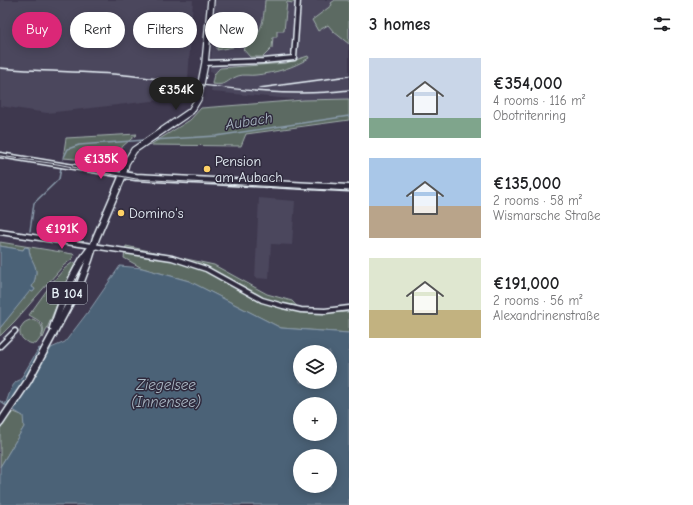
<!DOCTYPE html>
<html lang="en">
<head>
<meta charset="utf-8">
<style>
  body { margin:0; font-family:"Comic Neue",sans-serif; background:#f6f6f6; color:#202124; height:100vh; display:flex; flex-direction:column; font-size:15px; white-space:nowrap }
  * { box-sizing:border-box; margin:0 }
  p { font-size:13px; color:#757577 }
  .icon { flex:none; width:22px; height:22px; fill:none; stroke:currentColor; stroke-width:2; stroke-linecap:round; stroke-linejoin:round }
  .map { position:relative; flex:1; overflow:hidden }
  .panel { display:flex; flex-direction:column; background:#fff; width:344px }
  .panel>* { flex:none }
  .hud { position:absolute; left:12px; top:12px; width:277px; height:36px; display:flex; gap:8px }
  .controls { position:absolute; left:293px; top:345px; display:grid; gap:8px }
  .controls a { display:grid; place-items:center; width:44px; height:44px; border-radius:50%; background:#fff; box-shadow:0 2px 10px #0003; font-size:20px }
  .price { position:absolute; translate:-50% -34px; padding:0 9px; border-radius:14px; background:#db2777; color:#fff; font-size:13px; line-height:26px; filter:drop-shadow(0 1px 2px #0008) }
  .price::after { content:''; position:absolute; left:50%; top:24px; width:12px; height:9px; margin-left:-6px; background:inherit; clip-path:polygon(0 0,100% 0,50% 100%) }
  .price.active { background:#222; color:#fff }
  ul { padding:0; list-style:none }
  li { display:flex; align-items:center; gap:12px; height:100px; padding:0 20px }
  li span { display:grid; place-items:center; flex:none; width:112px; height:80px; border-radius:0px; color:#555 }
  li>.icon { margin-inline-start:auto }
  span .icon { width:48px; height:48px; fill:#fffc; stroke-width:1 }
  li b { font-size:17px }
  h2 { display:flex; justify-content:space-between; align-items:center; height:48px; padding:0 20px; font-size:17px }
  .tag { padding:0 14px; border-radius:18px; background:#fff; box-shadow:0 2px 10px #0003; font-size:14px; line-height:36px }
  .tag.active { background:#db2777; color:#fff }
  main { display:flex; flex:1; min-height:0 }
  .map>svg:first-child { display:block }
  .built { fill:#4b465d }
  .green { fill:#5c6b62; stroke:#a2aead }
  .water { fill:#4c6277; stroke:#8a9bab; fill-rule:evenodd }
  .lines { fill:none; stroke-linecap:round; stroke-linejoin:round }
  .stream { stroke:#8a9bab; stroke-width:1.5 }
  .street-casing { stroke:#e8f1f8; stroke-width:7 }
  .secondary-casing { stroke:#e8f1f8; stroke-width:8 }
  .primary-casing { stroke:#e8f1f8; stroke-width:9 }
  .street { stroke:#2f2a3d; stroke-width:4 }
  .secondary { stroke:#2f2a3d; stroke-width:5.5 }
  .primary { stroke:#2f2a3d; stroke-width:6 }
  .tram { stroke:#e8f1f8; stroke-width:1 }
  .rail { stroke:#e8f1f8; stroke-width:1.5 }
  .poi-dot { fill:#ffd166; stroke:#2f2a3d; stroke-width:1.5 }
  .labels { text-anchor:middle; stroke-width:3; stroke-linejoin:round; paint-order:stroke }
  .shield { fill:#2f2a3d; stroke:#b0b5c0; stroke-width:1 }
  .shield-label { font-size:13px; font-weight:bold; fill:#e8f1f8 }
  .poi-label { font-size:14px; fill:#e8f1f8; stroke:#2f2a3d; text-anchor:start }
  .water-label { font-size:15px; font-style:italic; fill:#aab8c4; stroke:#2f2a3d }
</style>
</head>
<body>
<main>
<div class="map">
<svg width="349" height="505" viewBox="0 0 349 505">
  <rect width="100%" height="100%" fill="#3e384e"/>
  <filter id="ink" filterUnits="userSpaceOnUse"><feTurbulence type="fractalNoise" baseFrequency=".025" numOctaves="2"/><feDisplacementMap in="SourceGraphic" scale="8" xChannelSelector="R" yChannelSelector="G"/><feConvolveMatrix kernelMatrix="1 2 1 2 8 2 1 2 1" color-interpolation-filters="sRGB"/></filter>
  <g filter="url(#ink)">
    <!-- built -->
    <g class="built">
      <polygon points="0,0 193,0 187,97 47,113 0,106"/>
      <polygon points="215,0 349,0 349,99 304,100 211,92 212,84 223,85 238,76 210,72"/>
      <polygon points="259,198 295,201 292,245 271,244 269,279 255,278"/>
    </g>
    <!-- green -->
    <g class="green">
      <path d="M265,0H294L293,3L287,2L284,31H277V37H273L272,48L263,57H250L243,49C263,31 263,25 265,0Z"/>
      <polygon points="335,0 349,0 349,44 334,32 328,25 318,31 312,20 332,5 331,3"/>
      <polygon points="218,35 234,35 233,47 217,50"/>
      <path d="M308,56L309,58C293,68 275,73 256,75C251,76 243,74 238,76C225,81 228,86 212,84C213,77 214,73 220,68L286,63Z"/>
      <polygon points="349,99 349,120 246,134 241,146 150,145 190,120 201,108 304,100"/>
      <polygon points="137,134 123,146 112,162 63,158 66,138"/>
      <path d="M0,242L73,254L74,255L72,259L63,266L15,321L0,336V328L30,290L33,292L35,289L32,287C42,264 30,266 29,248L25,247L23,250L0,246Z"/>
      <polygon points="126,246 214,265 267,294 292,301 303,313 349,312 349,333 281,328 189,281 142,268 124,258"/>
      <polygon points="73,262 75,263 75,264 61,295 51,284 64,269"/>
      <path d="M49,287L60,297L43,338H42C46,323 41,322 29,315Z"/>
      <path d="M33,319C46,326 45,333 36,344C24,344 14,334 24,323C26,321 30,320 33,319Z"/>
      <polygon points="14,412 24,416 24,427 0,467 0,428 8,416"/>
    </g>
    <!-- water -->
    <g class="water">
      <path d="M0,246L23,250L25,247L29,248C30,265 42,264 32,287L35,289L33,292L30,291L0,328Z"/>
      <path d="M120,266L142,268L189,281L281,328L349,333V505H0V467L24,427L23,416L5,405C9,397 11,382 20,380L39,348L49,352L51,348L65,342L91,308ZM300,352H330V382H300ZM300,404H330V434H300ZM300,456H330V486H300Z"/>
    </g>
    <g class="lines">
      <!-- stream -->
      <g class="stream">
        <polyline points="153,140 216,136 349,116"/>
        <polyline points="63,159 68,149 79,145 145,140"/>
        <polyline points="30,231 34,203 59,179 61,168"/>
        <polyline points="0,401 5,405"/>
      </g>
      <!-- street casing -->
      <g class="street-casing">
        <g id="street">
          <polyline points="205,63 263,61 294,58 298,0"/>
          <polyline points="0,155 123,175"/>
          <polyline points="0,232 172,258 206,269 262,300 283,306 301,310 325,311 349,308"/>
          <polyline points="0,346 15,331"/>
        </g>
      </g>
      <!-- secondary casing -->
      <g class="secondary-casing">
        <polyline id="secondary" points="123,175 126,163 134,150 191,111 198,99 205,63 211,0"/>
      </g>
      <!-- primary casing -->
      <g class="primary-casing">
        <g id="primary">
          <path d="M53,328C62,301 73,270 91,248"/>
          <polyline points="0,423 28,381 80,284 89,260 96,238 123,175 136,177 349,188"/>
        </g>
      </g>
      <!-- street -->
      <use href="#street" class="street"/>
      <!-- secondary -->
      <use href="#secondary" class="secondary"/>
      <!-- primary -->
      <use href="#primary" class="primary"/>
      <!-- tram -->
      <polyline class="tram" points="0,156 57,164 136,179 349,191"/>
      <!-- rail -->
      <g class="rail">
        <path d="M0,68C42,72 83,71 125,75C201,83 272,100 349,90"/>
        <polyline points="259,88 349,76"/>
      </g>
    </g>
  </g>
  <!-- markers -->
  <g class="poi-dot">
    <circle cx="207" cy="169" r="4"/>
    <circle cx="121" cy="213" r="4"/>
  </g>
  <g class="labels">
    <!-- shield labels -->
    <rect class="shield" x="47" y="282" width="40" height="22" rx="3"/>
    <g class="shield-label">
      <text x="67" y="298">B 104</text>
    </g>
    <!-- poi labels -->
    <g class="poi-label">
      <text x="215" y="166">Pension<tspan x="215" dy="16">am Aubach</tspan></text>
      <text x="129" y="218">Domino's</text>
    </g>
    <!-- water labels -->
    <g class="water-label">
      <text transform="translate(249 121) rotate(-9)" y="5">Aubach</text>
      <text x="166" y="390">Ziegelsee<tspan x="166" dy="17">(Innensee)</tspan></text>
    </g>
  </g>
</svg>
<div class="controls">
<a><svg class="icon" aria-label="layers" viewBox="0 0 24 24"><path d="M12 4l9 5-9 5-9-5zM3 14l9 5 9-5"/></svg></a>
<a>+</a>
<a>−</a>
</div>
<b class="price active" style="left:176px;top:111px">€354K</b>
<b class="price" style="left:101px;top:180px">€135K</b>
<b class="price" style="left:62px;top:250px">€191K</b>
<div class="hud">
<a class="tag active">Buy</a>
<a class="tag">Rent</a>
<a class="tag">Filters</a>
<a class="tag">New</a>
</div>
</div>
<section class="panel">
<h2>3 homes<svg class="icon" aria-label="filters" viewBox="0 0 24 24"><path d="M4 7h16M4 17h16"/><circle cx="9" cy="7" r="2"/><circle cx="15" cy="17" r="2"/></svg></h2>
<ul>
<li><span style="background:linear-gradient(#c9d6e8 75%,#7fa58c 0)"><svg class="icon" aria-label="home" viewBox="0 0 24 24"><path d="M3 11l9-7 9 7M6 9v11h12V9"/></svg></span><div><b>€354,000</b><p>4 rooms · 116 m²</p><p>Obotritenring</p></div></li>
<li><span style="background:linear-gradient(#a9c7e8 60%,#b9a48a 0)"><svg class="icon" aria-label="home" viewBox="0 0 24 24"><path d="M3 11l9-7 9 7M6 9v11h12V9"/></svg></span><div><b>€135,000</b><p>2 rooms · 58 m²</p><p>Wismarsche Straße</p></div></li>
<li><span style="background:linear-gradient(#dfe7d0 65%,#c2b280 0)"><svg class="icon" aria-label="home" viewBox="0 0 24 24"><path d="M3 11l9-7 9 7M6 9v11h12V9"/></svg></span><div><b>€191,000</b><p>2 rooms · 56 m²</p><p>Alexandrinenstraße</p></div></li>
</ul>
</section>
</main>
</body>
</html>
